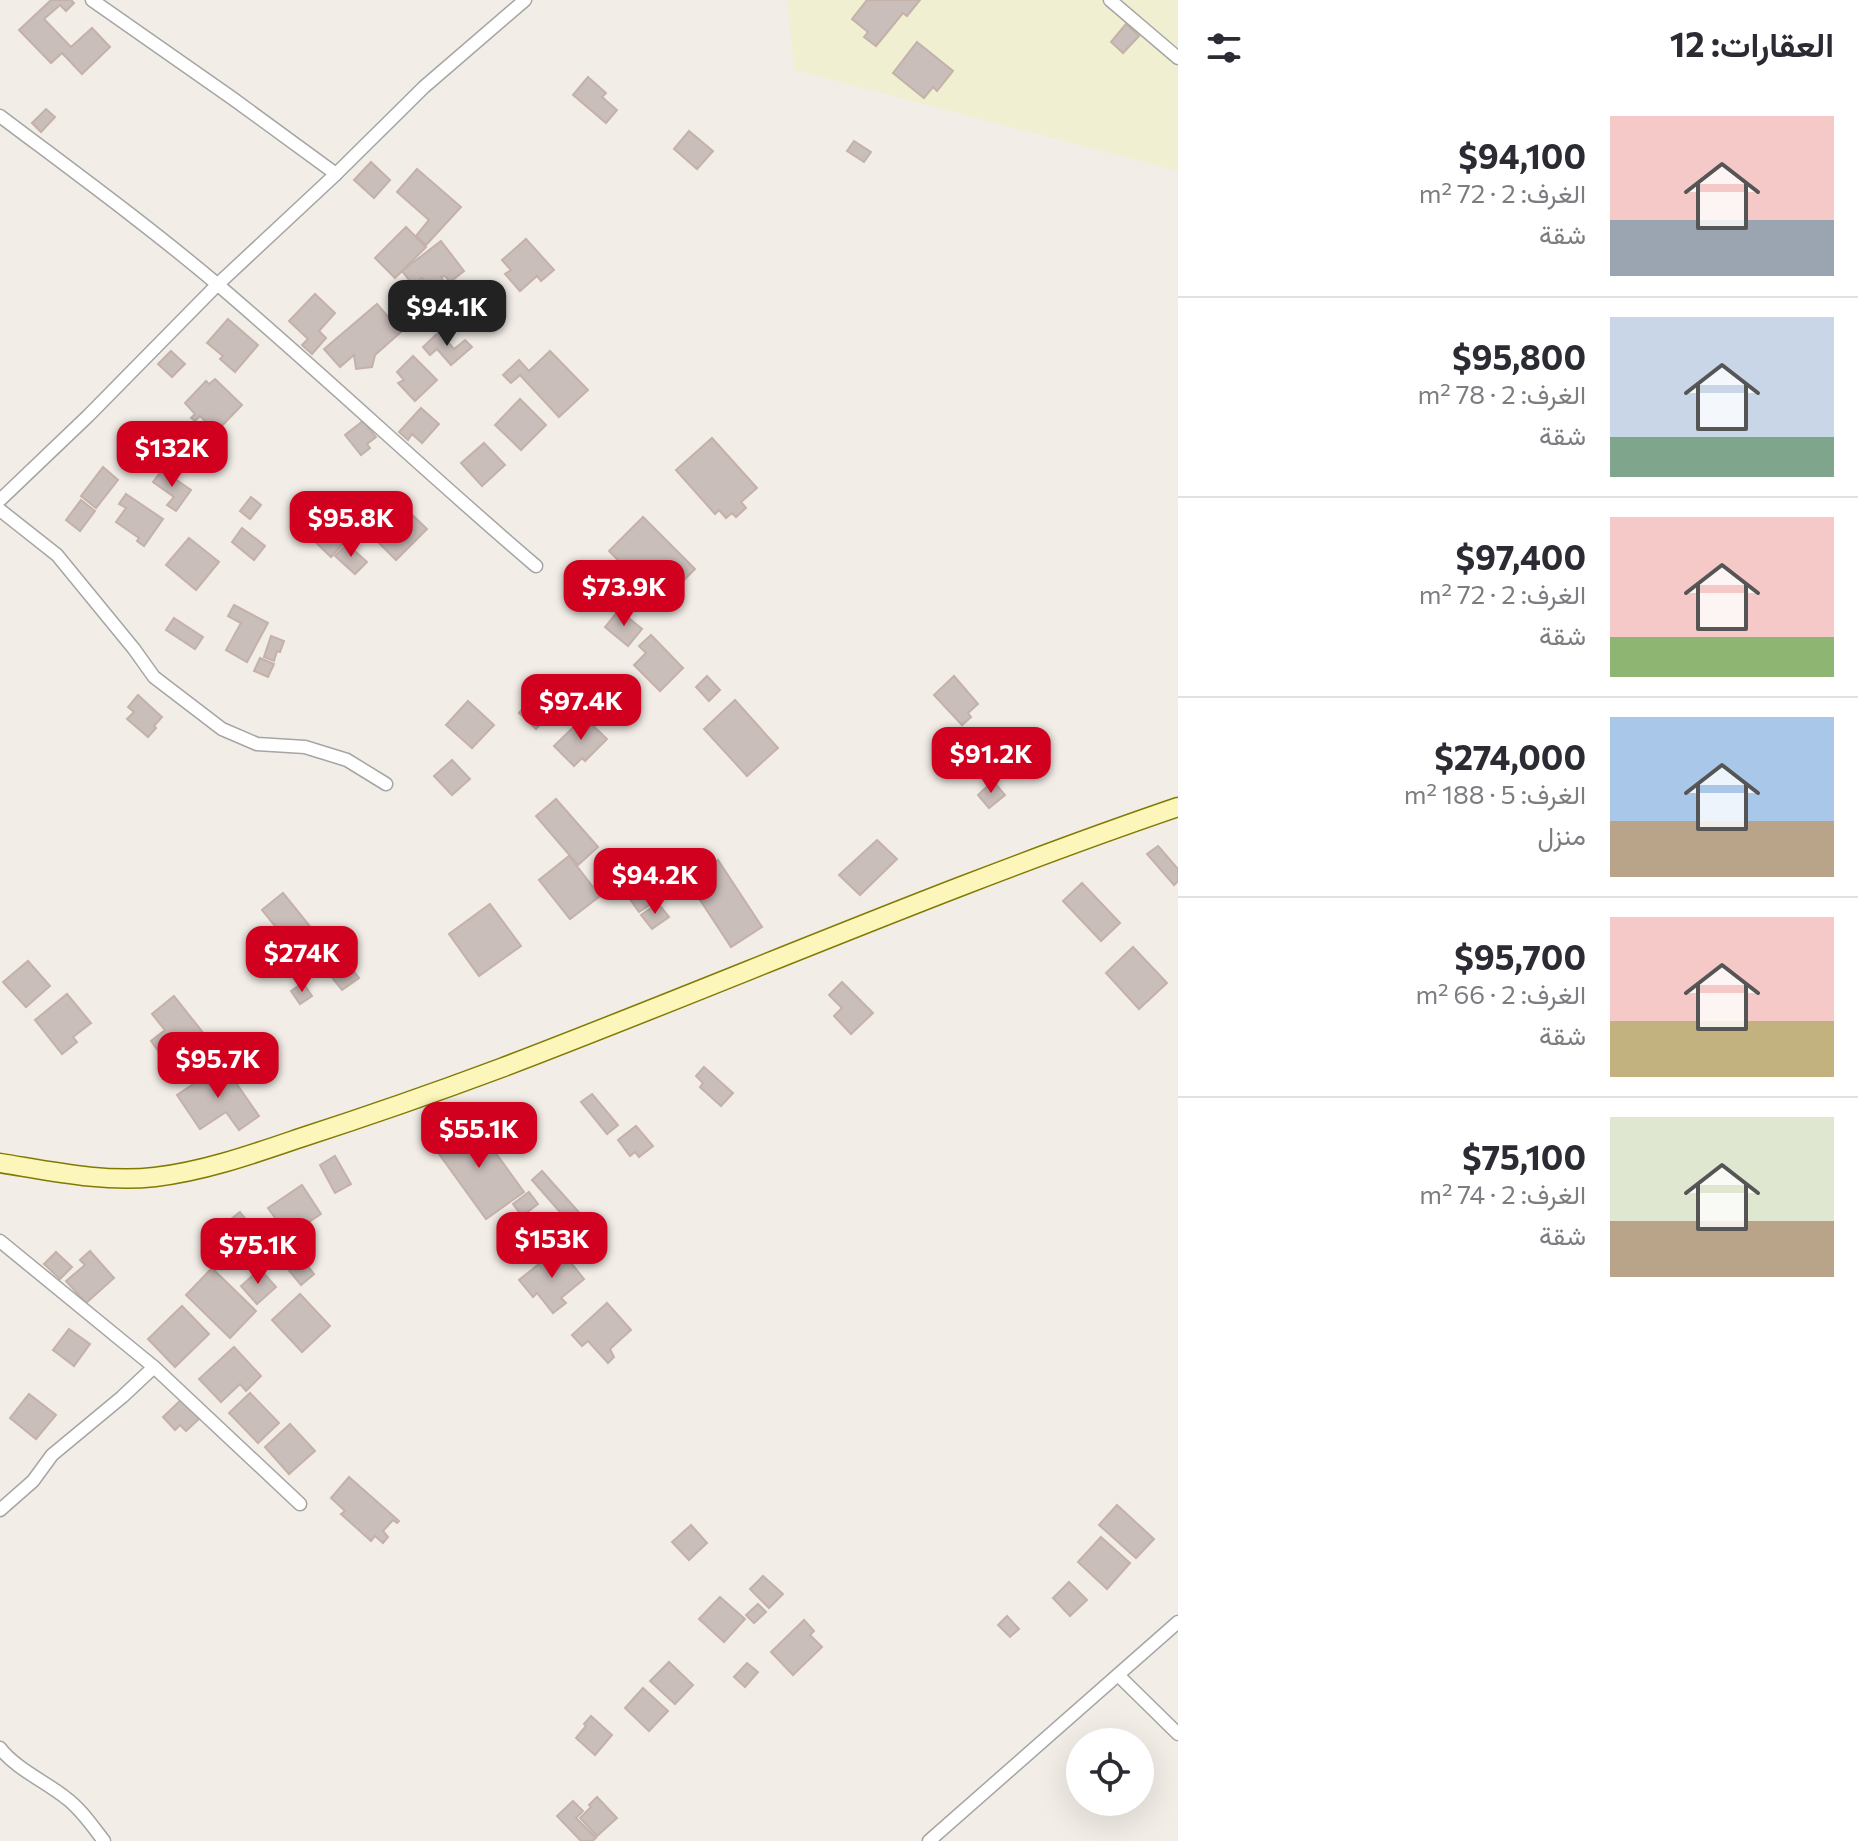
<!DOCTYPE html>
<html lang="ar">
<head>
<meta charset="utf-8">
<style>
  body { margin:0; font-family:Commissioner,Vazirmatn,sans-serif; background:#f2f2f3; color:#2b2b33; direction:rtl; height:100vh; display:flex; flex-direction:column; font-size:30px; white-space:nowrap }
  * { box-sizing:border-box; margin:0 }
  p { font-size:26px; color:#7c7c81 }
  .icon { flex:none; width:44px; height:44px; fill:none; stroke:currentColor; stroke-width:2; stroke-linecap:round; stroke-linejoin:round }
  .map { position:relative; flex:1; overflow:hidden; direction:ltr }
  .drawer { display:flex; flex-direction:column; background:#fff; width:680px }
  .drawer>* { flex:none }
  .tools { position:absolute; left:1066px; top:1728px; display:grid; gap:16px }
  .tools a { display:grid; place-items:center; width:88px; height:88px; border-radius:50%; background:#fff; box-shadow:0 8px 32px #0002; font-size:40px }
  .price { position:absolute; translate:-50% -68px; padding:0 18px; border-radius:16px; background:#d2001f; color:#fff; font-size:26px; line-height:52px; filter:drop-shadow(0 2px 4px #0008) }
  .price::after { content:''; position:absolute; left:50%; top:48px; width:24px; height:18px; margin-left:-12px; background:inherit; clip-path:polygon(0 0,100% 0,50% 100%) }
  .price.selected { background:#222; color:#fff }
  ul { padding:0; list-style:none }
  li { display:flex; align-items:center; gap:24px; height:200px; padding:0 24px }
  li+li { border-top:2px solid #e1e1e2 }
  li span { display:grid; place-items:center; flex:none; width:224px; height:160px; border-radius:0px; color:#555 }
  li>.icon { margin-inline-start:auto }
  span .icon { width:96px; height:96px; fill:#fffc; stroke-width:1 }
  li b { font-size:34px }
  h2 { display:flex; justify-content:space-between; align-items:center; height:96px; padding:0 24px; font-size:34px }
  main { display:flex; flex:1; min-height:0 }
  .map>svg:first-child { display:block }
  .farmland { fill:#f1efd2 }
  .building { fill:#cabeba; stroke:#c4b1a9; stroke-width:2 }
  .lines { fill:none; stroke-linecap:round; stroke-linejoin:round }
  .street-casing { stroke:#a5a5a5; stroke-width:15 }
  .secondary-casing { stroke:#807b00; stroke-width:21 }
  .street { stroke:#fff; stroke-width:12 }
  .secondary { stroke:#fdf6ba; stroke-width:18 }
</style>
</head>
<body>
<main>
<section class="drawer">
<h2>العقارات: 12<svg class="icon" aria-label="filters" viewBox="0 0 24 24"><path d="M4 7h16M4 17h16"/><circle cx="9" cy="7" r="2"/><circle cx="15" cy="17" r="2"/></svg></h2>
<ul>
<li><span style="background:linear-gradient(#f6c9c9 65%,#9aa5b1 0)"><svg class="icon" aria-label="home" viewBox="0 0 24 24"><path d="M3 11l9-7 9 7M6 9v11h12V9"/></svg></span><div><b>$94,100</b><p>الغرف: 2 · 72 m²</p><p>شقة</p></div></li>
<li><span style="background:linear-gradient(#c9d6e8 75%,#7fa58c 0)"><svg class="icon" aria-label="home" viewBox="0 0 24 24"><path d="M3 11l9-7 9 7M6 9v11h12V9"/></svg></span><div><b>$95,800</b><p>الغرف: 2 · 78 m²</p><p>شقة</p></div></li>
<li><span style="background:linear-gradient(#f6c9c9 75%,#8fb573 0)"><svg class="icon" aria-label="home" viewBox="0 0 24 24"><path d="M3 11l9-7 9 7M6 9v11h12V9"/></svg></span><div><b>$97,400</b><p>الغرف: 2 · 72 m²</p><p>شقة</p></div></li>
<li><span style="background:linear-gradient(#a9c7e8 65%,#b9a48a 0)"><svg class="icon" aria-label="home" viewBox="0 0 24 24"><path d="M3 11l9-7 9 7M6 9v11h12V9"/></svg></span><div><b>$274,000</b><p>الغرف: 5 · 188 m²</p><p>منزل</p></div></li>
<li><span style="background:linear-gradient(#f6c9c9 65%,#c2b280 0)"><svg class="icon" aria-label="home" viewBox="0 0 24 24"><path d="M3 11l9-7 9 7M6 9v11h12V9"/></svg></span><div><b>$95,700</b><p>الغرف: 2 · 66 m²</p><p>شقة</p></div></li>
<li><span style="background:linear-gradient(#dfe7d0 65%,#b9a48a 0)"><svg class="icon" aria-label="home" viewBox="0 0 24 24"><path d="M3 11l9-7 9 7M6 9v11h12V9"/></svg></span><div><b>$75,100</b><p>الغرف: 2 · 74 m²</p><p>شقة</p></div></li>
</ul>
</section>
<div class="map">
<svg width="1178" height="1841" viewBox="0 0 1178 1841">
  <rect width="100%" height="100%" fill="#f2ede7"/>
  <!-- farmland -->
  <polygon class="farmland" points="787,0 1178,0 1178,171 794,70"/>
  <!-- building -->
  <g class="building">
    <polygon points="51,0 71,0 74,3 66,11 60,5 44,19 71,47 92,28 110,47 82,74 62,53 51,63 19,30"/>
    <polygon points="867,0 920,0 907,16 903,13 876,46 864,37 868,32 852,19"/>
    <polygon points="1126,24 1139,36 1123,53 1111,42"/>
    <polygon points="917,42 953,71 937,91 933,87 924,98 893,73"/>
    <polygon points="588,77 606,93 602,97 617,110 606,123 573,95"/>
    <polygon points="46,109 55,117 41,132 32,123"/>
    <polygon points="689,131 713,151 697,169 674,149"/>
    <polygon points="854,141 871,152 864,162 847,151"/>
    <polygon points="371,162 390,180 374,198 354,180"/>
    <polygon points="417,169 461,207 426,245 416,236 429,220 397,192"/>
    <polygon points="406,227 426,247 395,278 375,258"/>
    <polygon points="526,239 554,270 541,281 537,276 520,291 505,274 511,270 502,260"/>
    <polygon points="441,241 464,271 450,282 445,276 441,277 445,283 433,292 422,278 413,285 402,271"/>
    <polygon points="315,294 335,313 319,331 326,338 312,354 302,345 308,339 289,321"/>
    <polygon points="377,304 401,332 375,355 372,367 356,369 354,355 340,367 324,349"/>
    <polygon points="228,319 258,345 235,372 220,359 223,356 207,343"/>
    <polygon points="439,332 454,349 465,340 472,347 451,365 437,349 430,355 423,347"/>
    <polygon points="171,351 185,364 172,377 158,364"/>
    <polygon points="550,351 588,390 559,417 520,375 511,383 503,375 519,360 529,371"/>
    <polygon points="413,356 437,380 415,401 398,383 404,380 397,372"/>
    <polygon points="215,379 242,405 216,432 200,416 195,421 191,418 195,414 185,403 206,381 209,384"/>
    <polygon points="520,399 546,425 521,450 495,425"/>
    <polygon points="421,408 439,424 422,443 412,434 408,440 399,432"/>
    <polygon points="363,421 376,437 367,444 370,448 361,455 345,435"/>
    <polygon points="712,438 757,488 741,502 746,508 736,517 732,513 726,518 719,510 715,514 676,470"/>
    <polygon points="484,443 505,465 482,486 461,463"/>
    <polygon points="103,467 118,480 96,508 81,496"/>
    <polygon points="162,470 191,490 176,511 167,505 174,497 153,482"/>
    <polygon points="126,494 163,519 144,546 137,541 139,538 116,522 126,508 119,504"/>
    <polygon points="251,497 261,505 250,519 240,511"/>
    <polygon points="81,500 95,511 80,531 66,520"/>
    <polygon points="401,504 427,529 396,560 371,535"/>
    <polygon points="643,517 695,569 661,603 609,551"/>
    <polygon points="329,525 340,536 338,539 343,544 331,557 305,532 310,527 319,535"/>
    <polygon points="242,528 265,546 254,560 232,542"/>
    <polygon points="189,538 219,562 196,590 166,565"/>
    <polygon points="347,544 367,562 355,574 335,556"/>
    <polygon points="234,605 268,623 247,662 226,650 241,623 228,616"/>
    <polygon points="619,610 642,629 628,646 605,627"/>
    <polygon points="174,618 203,637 195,649 166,630"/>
    <polygon points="651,635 683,668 660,691 634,665 646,653 639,646"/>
    <polygon points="271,636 284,641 280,652 277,651 274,661 264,657"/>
    <polygon points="260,658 274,664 268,677 254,671"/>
    <polygon points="707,676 720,690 709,701 696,687"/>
    <polygon points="954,676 978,704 968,713 971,717 962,725 934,695"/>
    <polygon points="138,695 162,717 154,726 156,728 148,737 127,719 134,712 128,707"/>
    <polygon points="735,700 778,748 747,776 704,729"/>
    <polygon points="468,701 494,725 472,748 446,725"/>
    <polygon points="528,702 546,718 536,729 519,713"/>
    <polygon points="584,717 607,739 585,761 582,758 574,766 554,746"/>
    <polygon points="452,760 470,779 452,795 434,776"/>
    <polygon points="993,781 1005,795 989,808 978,795"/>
    <polygon points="556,799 598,847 578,865 536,816"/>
    <polygon points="877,840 897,859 860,895 839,875"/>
    <polygon points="1158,846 1178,869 1178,881 1174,885 1147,854"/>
    <polygon points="569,856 600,896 570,919 539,880"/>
    <polygon points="718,860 762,927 731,947 687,880"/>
    <polygon points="1082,883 1120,923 1101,941 1063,901"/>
    <polygon points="648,884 659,899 639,912 629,898"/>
    <polygon points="283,893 317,935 296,952 262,910"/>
    <polygon points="658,903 669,917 652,929 641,915"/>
    <polygon points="490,904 521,946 479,976 449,934"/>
    <polygon points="1133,947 1167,983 1139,1009 1106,973"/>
    <polygon points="336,948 359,978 342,990 330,975 340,968 329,953"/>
    <polygon points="28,961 50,986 26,1007 3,982"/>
    <polygon points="842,982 873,1013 851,1034 834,1016 842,1008 829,995"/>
    <polygon points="303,983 312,996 300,1004 291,991"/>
    <polygon points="67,994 91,1023 73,1037 77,1042 62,1054 35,1020"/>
    <polygon points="174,996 212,1044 188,1062 183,1058 171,1068 151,1041 165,1030 152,1014"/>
    <polygon points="223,1064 259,1116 239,1130 226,1112 200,1129 177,1095"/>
    <polygon points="704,1067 733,1093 721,1106 700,1087 703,1083 696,1076"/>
    <polygon points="592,1094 618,1125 607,1134 581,1102"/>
    <polygon points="472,1120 524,1192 486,1219 434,1147"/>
    <polygon points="636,1126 653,1146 639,1157 635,1152 630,1156 618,1140"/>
    <polygon points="335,1156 351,1184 335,1193 320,1165"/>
    <polygon points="542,1171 584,1218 574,1228 532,1180"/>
    <polygon points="302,1185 321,1214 288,1236 268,1208"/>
    <polygon points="529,1192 538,1204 522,1216 513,1204"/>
    <polygon points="240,1212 255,1231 234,1248 229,1242 226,1245 220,1238 224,1234 220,1228"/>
    <polygon points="559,1248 584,1279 561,1298 566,1303 553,1313 537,1293 533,1297 519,1280"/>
    <polygon points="90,1251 114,1278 86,1303 66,1281 85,1265 80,1260"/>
    <polygon points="56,1252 72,1267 60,1279 44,1264"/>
    <polygon points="300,1257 314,1274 301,1285 287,1268"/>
    <polygon points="212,1268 256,1311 230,1338 186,1295"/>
    <polygon points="260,1269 276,1287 257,1304 241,1286"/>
    <polygon points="300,1294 330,1326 302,1352 272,1320"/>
    <polygon points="607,1303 631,1330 610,1349 614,1357 608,1363 588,1341 582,1346 572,1335"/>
    <polygon points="182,1306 209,1334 175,1367 148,1339"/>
    <polygon points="69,1329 90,1344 74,1366 53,1350"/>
    <polygon points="234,1347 261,1376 246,1391 240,1384 221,1402 199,1379"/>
    <polygon points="250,1393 279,1423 258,1443 229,1413"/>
    <polygon points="29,1394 56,1415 36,1439 10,1418"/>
    <polygon points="182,1399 201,1417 186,1431 180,1425 175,1430 163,1417"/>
    <polygon points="290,1424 315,1451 289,1474 265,1447"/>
    <polygon points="349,1477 399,1521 397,1523 393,1520 383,1531 388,1537 383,1543 375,1536 371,1541 341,1514 345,1511 331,1498"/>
    <polygon points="1117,1505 1154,1539 1136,1558 1099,1525"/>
    <polygon points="691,1525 707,1543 689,1560 672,1542"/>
    <polygon points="1101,1537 1130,1563 1107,1589 1078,1562"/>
    <polygon points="763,1576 783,1594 769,1608 750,1589"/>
    <polygon points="1069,1582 1087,1600 1070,1616 1053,1598"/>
    <polygon points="720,1597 745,1619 724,1642 699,1619"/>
    <polygon points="758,1604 766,1612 754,1623 746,1615"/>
    <polygon points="1007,1616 1019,1629 1010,1637 998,1625"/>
    <polygon points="804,1620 814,1631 810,1635 822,1647 793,1675 771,1652"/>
    <polygon points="669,1662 693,1685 675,1704 650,1681"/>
    <polygon points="747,1663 758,1672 745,1687 734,1677"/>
    <polygon points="643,1688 668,1711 649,1731 625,1708"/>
    <polygon points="591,1716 612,1735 595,1755 576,1738 586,1726 584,1724"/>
    <polygon points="597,1797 617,1818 597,1836 580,1818 591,1807 589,1805"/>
    <polygon points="573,1801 583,1811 576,1818 596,1838 592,1841 581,1841 557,1816"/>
  </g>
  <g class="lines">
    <!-- street casing -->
    <g class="street-casing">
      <g id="street">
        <polyline points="92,0 232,98 336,174"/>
        <polyline points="1110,0 1178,58"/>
        <path d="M0,116C73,171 147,225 217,284C325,376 428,474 536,566"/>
        <polyline points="0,500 88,416 217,285 336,174 424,87 525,0"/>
        <polyline points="0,510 57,555 134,649 154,677 222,729 257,744 305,747 347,760 386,784"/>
        <polyline points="0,1241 154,1367 122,1397 52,1455 33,1481 0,1510"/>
        <polyline points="154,1367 300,1504"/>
        <polyline points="1118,1675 1178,1734"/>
        <path d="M0,1748C15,1768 46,1782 66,1798C81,1809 93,1827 104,1841"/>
        <polyline points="929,1841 1178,1622"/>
      </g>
    </g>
    <!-- secondary casing -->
    <g class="secondary-casing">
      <path id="secondary" d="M0,1163C50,1171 105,1183 155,1177C205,1171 253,1154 300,1138C368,1116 434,1093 501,1068C727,982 949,885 1178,807"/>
    </g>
    <!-- street -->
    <use href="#street" class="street"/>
    <!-- secondary -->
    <use href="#secondary" class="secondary"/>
  </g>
</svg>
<div class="tools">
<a><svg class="icon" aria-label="locate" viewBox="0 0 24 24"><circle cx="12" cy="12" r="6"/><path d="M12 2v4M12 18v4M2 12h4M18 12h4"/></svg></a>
</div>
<b class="price selected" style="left:447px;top:348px">$94.1K</b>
<b class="price" style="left:172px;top:489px">$132K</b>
<b class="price" style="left:351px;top:559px">$95.8K</b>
<b class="price" style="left:624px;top:628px">$73.9K</b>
<b class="price" style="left:581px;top:742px">$97.4K</b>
<b class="price" style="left:991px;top:795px">$91.2K</b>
<b class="price" style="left:655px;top:916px">$94.2K</b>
<b class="price" style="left:302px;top:994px">$274K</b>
<b class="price" style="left:218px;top:1100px">$95.7K</b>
<b class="price" style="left:479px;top:1170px">$55.1K</b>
<b class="price" style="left:552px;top:1280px">$153K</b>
<b class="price" style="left:258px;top:1286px">$75.1K</b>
</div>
</main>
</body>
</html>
